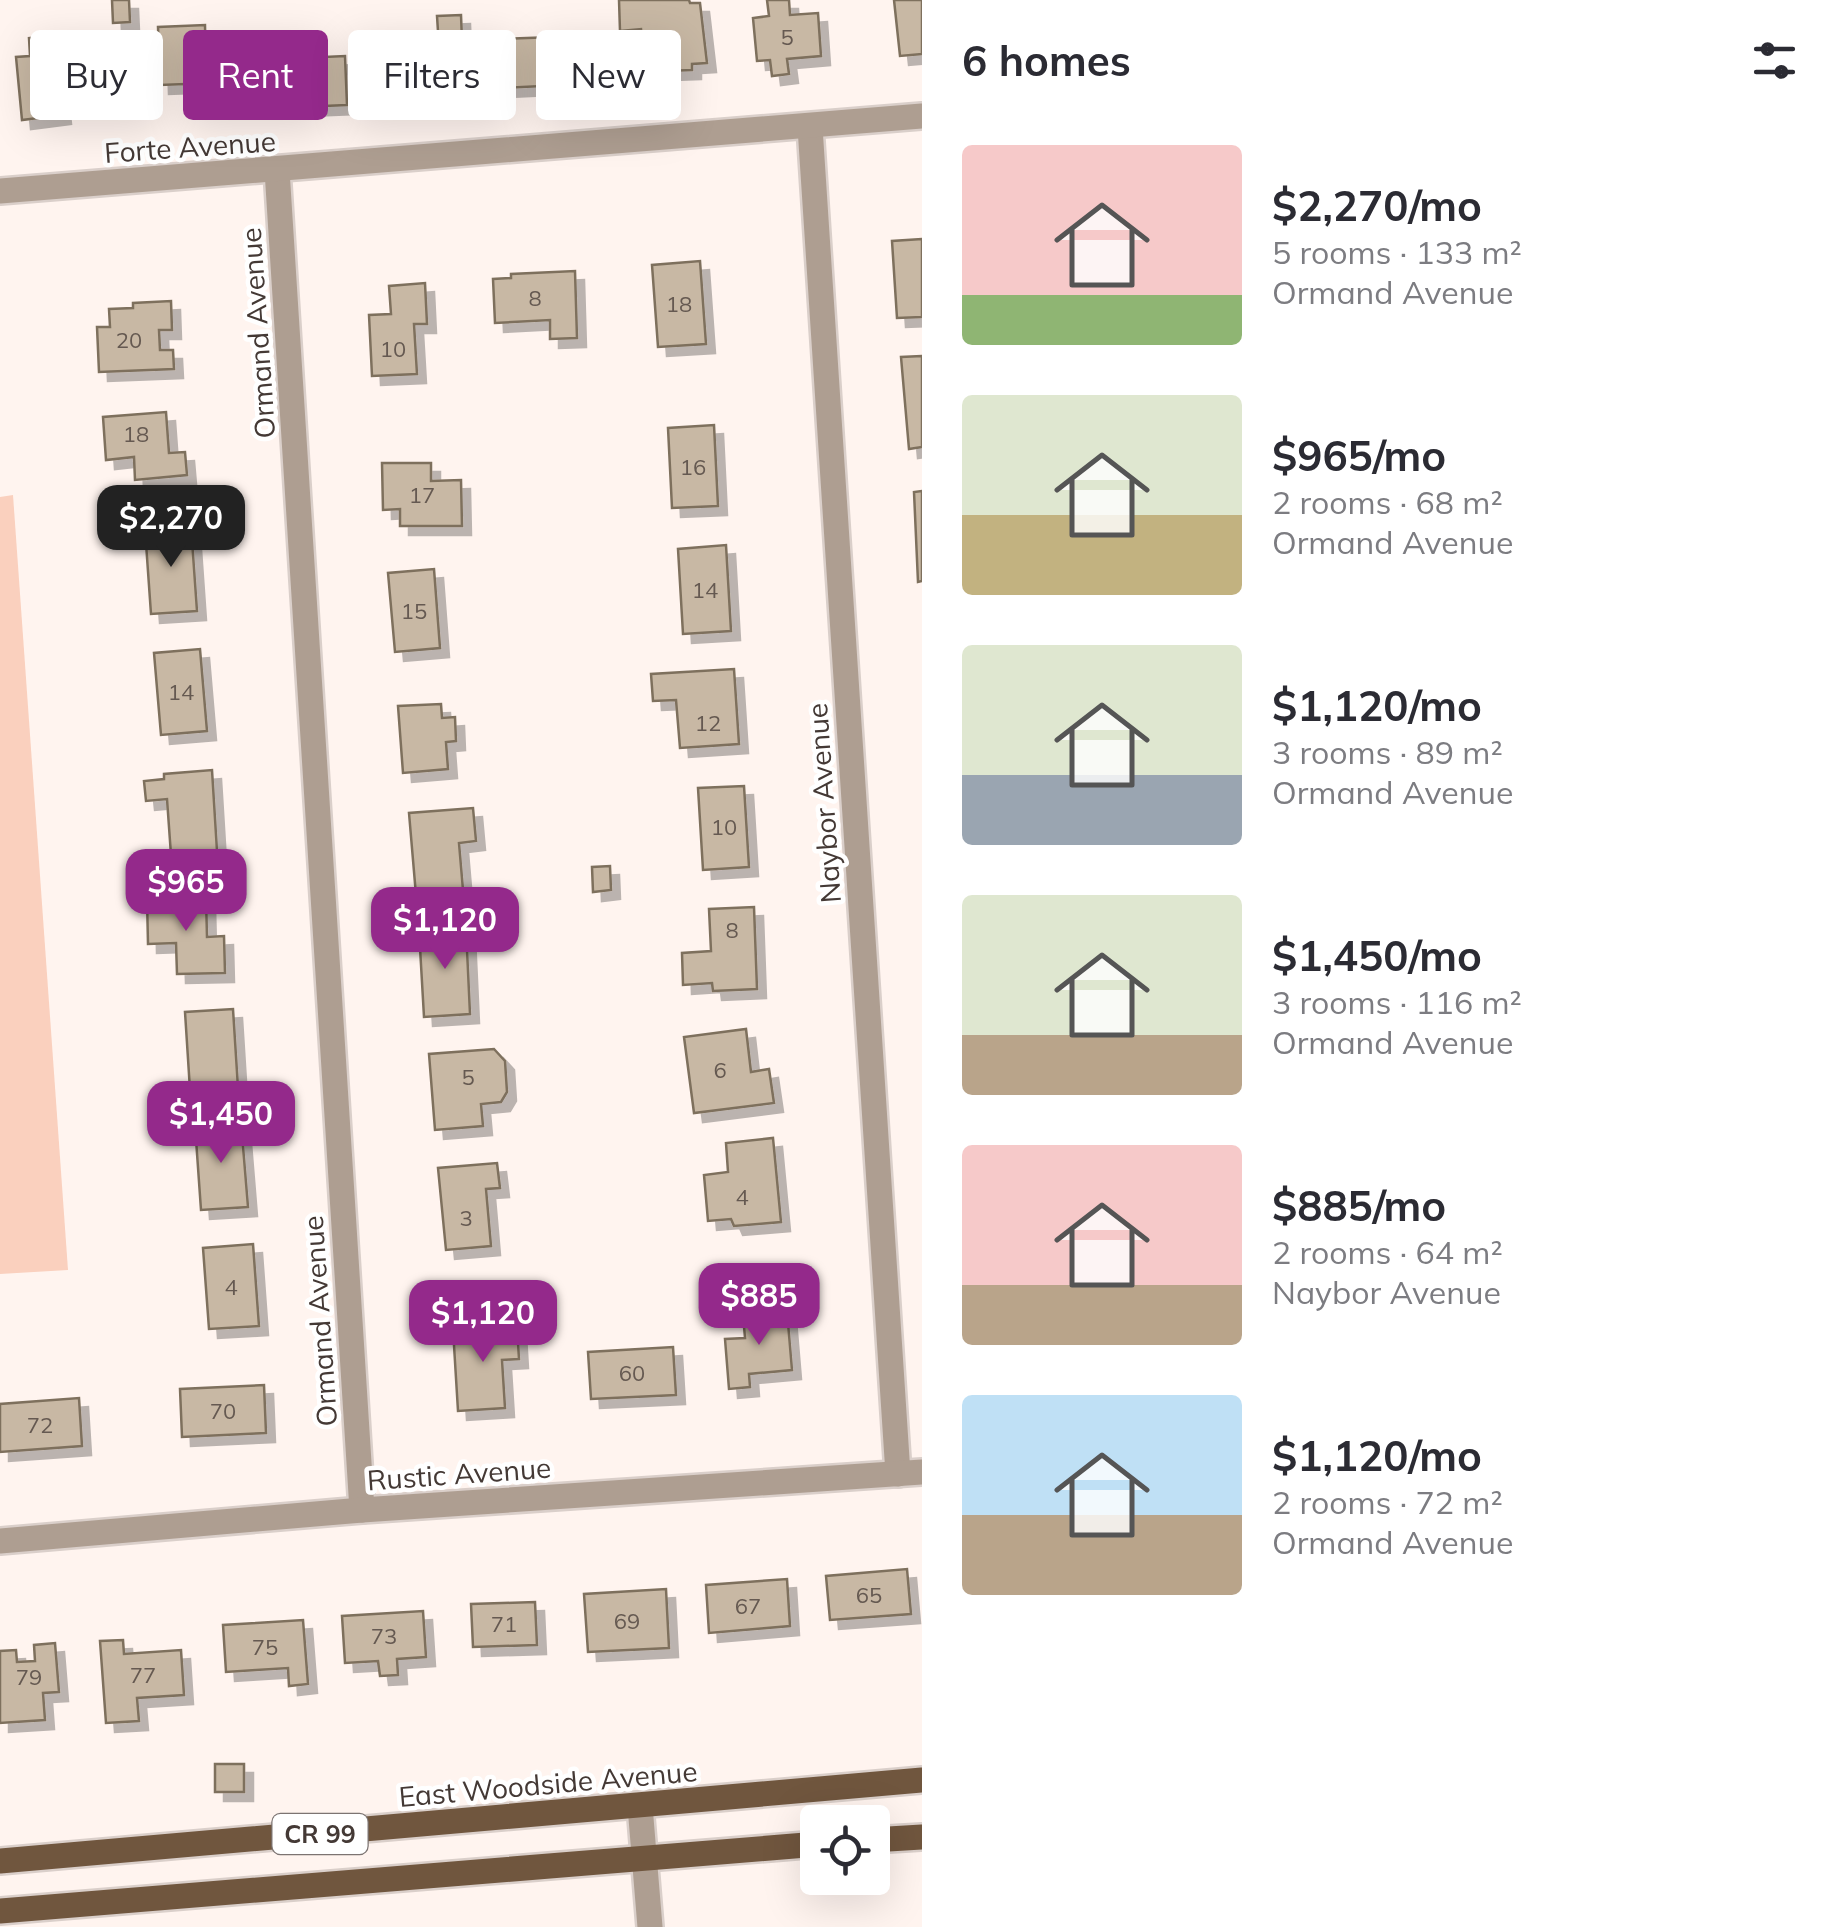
<!DOCTYPE html>
<html lang="en">
<head>
<meta charset="utf-8">
<style>
  body { margin:0; font-family:Mulish,sans-serif; background:#f7f7f7; color:#2b2b33; height:100vh; display:flex; flex-direction:column; font-size:38px; white-space:nowrap }
  * { box-sizing:border-box; margin:0 }
  p { font-size:32px; color:#7c7c81 }
  .icon { flex:none; width:55px; height:55px; fill:none; stroke:currentColor; stroke-width:2; stroke-linecap:round; stroke-linejoin:round }
  .map { position:relative; flex:1; overflow:hidden }
  .side { display:flex; flex-direction:column; background:#fff; width:920px }
  .side>* { flex:none }
  .hud { position:absolute; left:30px; top:30px; width:740px; height:90px; display:flex; gap:20px }
  .controls { position:absolute; left:800px; top:1805px; display:grid; gap:20px }
  .controls a { display:grid; place-items:center; width:90px; height:90px; border-radius:10px; background:#fff; box-shadow:0 10px 40px #0002; font-size:50px }
  .price { position:absolute; translate:-50% -85px; padding:0 22px; border-radius:20px; background:#94298b; color:#fff; font-size:32px; line-height:65px; filter:drop-shadow(0 2px 5px #0008) }
  .price::after { content:''; position:absolute; left:50%; top:60px; width:30px; height:22px; margin-left:-15px; background:inherit; clip-path:polygon(0 0,100% 0,50% 100%) }
  .price.selected { background:#222; color:#fff }
  ul { padding:0; list-style:none }
  li { display:flex; align-items:center; gap:30px; height:250px; padding:0 40px }
  li span { display:grid; place-items:center; flex:none; width:280px; height:200px; border-radius:10px; color:#555 }
  li>.icon { margin-inline-start:auto }
  span .icon { width:120px; height:120px; fill:#fffc; stroke-width:1 }
  li b { font-size:42px }
  h2 { display:flex; justify-content:space-between; align-items:center; height:120px; padding:0 40px; font-size:42px }
  .pill { padding:0 35px; border-radius:10px; background:#fff; box-shadow:0 10px 40px #0002; font-size:35px; line-height:90px }
  .pill.selected { background:#94298b; color:#fff }
  main { display:flex; flex:1; min-height:0 }
  .map>svg:first-child { display:block }
  .green { fill:#fad0be }
  .building { fill:#c8b8a4; stroke:#7e705d; stroke-width:2.5; filter:url(#shadow) }
  .lines { fill:none; stroke-linecap:round; stroke-linejoin:round }
  .minor-casing { stroke:#dacfca; stroke-width:30 }
  .major-casing { stroke:#dacfca; stroke-width:30 }
  .minor { stroke:#ae9e91; stroke-width:25 }
  .major { stroke:#70563e; stroke-width:25 }
  .labels { text-anchor:middle; stroke-width:9; stroke-linejoin:round; paint-order:stroke }
  .number-label { font-size:22px; fill:#655951 }
  .shield { fill:#fff; stroke:#7c7472; stroke-width:2.5 }
  .shield-label { font-size:25px; font-weight:bold; fill:#443935 }
  .street-label { font-size:28px; fill:#443935; stroke:#fff }
</style>
</head>
<body>
<main>
<div class="map">
<svg width="922" height="1927" viewBox="0 0 922 1927">
  <defs>
    <filter id="shadow"><feDropShadow dx="9" dy="9" stdDeviation="0" flood-color="#0004"/></filter>
  </defs>
  <rect width="100%" height="100%" fill="#fff4ef"/>
  <!-- green -->
  <polygon class="green" points="13,495 68,1270 0,1274 0,497"/>
  <!-- building -->
  <g class="building">
    <polygon points="112,0 129,0 130,22 113,23"/>
    <polygon points="619,0 689,0 690,3 700,3 707,63 692,64 692,70 666,71 665,53 643,54 641,29 620,31"/>
    <polygon points="767,0 789,0 790,15 818,13 821,56 787,59 789,74 772,76 770,60 757,61 753,18 769,16"/>
    <polygon points="894,0 922,0 922,54 900,56"/>
    <polygon points="461,15 464,91 426,93 427,98 383,100 382,49 439,47 437,16"/>
    <polygon points="205,25 206,72 222,71 223,106 186,107 185,84 160,85 158,27"/>
    <polygon points="74,33 80,95 60,97 62,115 22,120 16,57 30,56 29,38"/>
    <polygon points="582,36 584,84 502,88 500,39"/>
    <polygon points="345,56 347,105 276,108 276,104 261,105 259,60"/>
    <polygon points="922,239 922,317 897,318 892,241"/>
    <polygon points="700,261 706,344 658,347 652,265"/>
    <polygon points="575,271 577,338 550,339 550,320 495,323 493,279 511,278 511,274"/>
    <polygon points="425,283 427,324 414,324 417,374 372,376 369,315 391,314 389,286"/>
    <polygon points="171,301 172,330 159,330 160,350 173,350 174,369 99,372 97,327 110,327 109,309 133,308 133,303"/>
    <polygon points="922,356 922,447 909,449 901,357"/>
    <polygon points="166,412 169,453 185,452 187,475 135,480 134,457 106,460 103,417"/>
    <polygon points="714,425 718,506 672,508 668,428"/>
    <polygon points="382,463 431,463 431,481 461,480 462,526 400,526 400,509 383,510"/>
    <polygon points="922,491 922,581 918,582 914,492"/>
    <polygon points="191,526 197,611 151,614 145,529"/>
    <polygon points="726,545 731,631 683,634 678,549"/>
    <polygon points="434,569 440,648 395,652 388,573"/>
    <polygon points="200,649 207,731 161,735 154,653"/>
    <polygon points="734,669 739,744 680,748 676,700 653,701 651,674"/>
    <polygon points="441,704 442,718 455,717 456,741 446,742 448,769 403,773 398,706"/>
    <polygon points="212,770 217,851 171,855 167,799 146,801 144,781 164,779 164,774"/>
    <polygon points="744,786 749,867 703,870 698,788"/>
    <polygon points="473,808 476,841 459,843 463,890 416,895 409,813"/>
    <polygon points="610,866 611,890 593,892 592,867"/>
    <polygon points="206,897 207,937 224,936 225,973 177,974 176,943 148,944 147,899"/>
    <polygon points="754,907 757,989 713,991 712,983 683,985 682,953 711,951 709,909"/>
    <polygon points="466,928 470,1014 424,1017 419,930"/>
    <polygon points="233,1009 238,1088 190,1090 185,1012"/>
    <polygon points="746,1029 751,1072 769,1069 774,1103 694,1113 684,1037"/>
    <polygon points="494,1049 505,1061 507,1092 501,1102 481,1104 483,1126 435,1130 429,1054"/>
    <polygon points="241,1122 248,1207 201,1210 195,1125"/>
    <polygon points="773,1138 781,1222 734,1226 731,1219 708,1221 704,1175 728,1172 726,1143"/>
    <polygon points="497,1163 500,1188 486,1189 491,1246 446,1250 438,1168"/>
    <polygon points="253,1244 259,1326 209,1329 203,1248"/>
    <polygon points="787,1311 792,1370 749,1374 750,1387 729,1389 725,1339 745,1338 743,1315"/>
    <polygon points="517,1326 519,1359 502,1360 505,1408 458,1411 453,1329"/>
    <polygon points="673,1347 676,1395 591,1399 588,1352"/>
    <polygon points="264,1385 266,1433 182,1437 180,1389"/>
    <polygon points="79,1398 82,1446 0,1452 0,1404"/>
    <polygon points="907,1569 911,1614 830,1620 826,1576"/>
    <polygon points="787,1579 790,1626 709,1633 706,1585"/>
    <polygon points="666,1589 669,1648 588,1652 584,1594"/>
    <polygon points="535,1602 537,1645 473,1647 471,1604"/>
    <polygon points="423,1611 426,1657 397,1659 398,1675 380,1676 378,1661 345,1663 342,1616"/>
    <polygon points="303,1620 308,1684 289,1686 288,1668 226,1672 223,1625"/>
    <polygon points="123,1640 124,1654 181,1650 184,1695 137,1698 139,1721 106,1723 100,1641"/>
    <polygon points="55,1643 59,1692 43,1693 45,1720 0,1723 0,1651 16,1650 17,1662 35,1661 34,1645"/>
    <rect x="215" y="1764" width="29" height="28"/>
  </g>
  <g class="lines">
    <!-- minor casing -->
    <g class="minor-casing">
      <g id="minor">
        <polyline points="810,127 898,1474"/>
        <polyline points="277,170 362,1510"/>
        <polyline points="0,191 922,116"/>
        <polyline points="0,1541 362,1510 922,1472"/>
        <polyline points="640,1806 650,1927"/>
      </g>
    </g>
    <!-- major casing -->
    <g class="major-casing">
      <g id="major">
        <polyline points="872,1840 922,1837"/>
        <polyline points="0,1861 922,1780"/>
        <polyline points="0,1911 818,1844"/>
      </g>
    </g>
    <!-- minor -->
    <use href="#minor" class="minor"/>
    <!-- major -->
    <use href="#major" class="major"/>
  </g>
  <g class="labels">
    <!-- number labels -->
    <g class="number-label">
      <text x="787" y="45">5</text>
      <text x="535" y="306">8</text>
      <text x="679" y="312">18</text>
      <text x="129" y="348">20</text>
      <text x="393" y="357">10</text>
      <text x="136" y="442">18</text>
      <text x="693" y="475">16</text>
      <text x="422" y="503">17</text>
      <text x="705" y="598">14</text>
      <text x="414" y="619">15</text>
      <text x="181" y="700">14</text>
      <text x="708" y="731">12</text>
      <text x="724" y="835">10</text>
      <text x="732" y="938">8</text>
      <text x="720" y="1078">6</text>
      <text x="468" y="1085">5</text>
      <text x="742" y="1205">4</text>
      <text x="466" y="1226">3</text>
      <text x="231" y="1295">4</text>
      <text x="632" y="1381">60</text>
      <text x="223" y="1419">70</text>
      <text x="40" y="1433">72</text>
      <text x="869" y="1603">65</text>
      <text x="748" y="1614">67</text>
      <text x="627" y="1629">69</text>
      <text x="504" y="1632">71</text>
      <text x="384" y="1644">73</text>
      <text x="265" y="1655">75</text>
      <text x="143" y="1683">77</text>
      <text x="29" y="1685">79</text>
    </g>
    <!-- shield labels -->
    <rect class="shield" x="272.5" y="1814" width="95" height="40" rx="8"/>
    <g class="shield-label">
      <text x="320" y="1843">CR 99</text>
    </g>
    <!-- street labels -->
    <g class="street-label">
      <text transform="translate(190 147) rotate(-4)" y="10">Forte Avenue</text>
      <text transform="translate(258 333) rotate(-94)" y="10">Ormand Avenue</text>
      <text transform="translate(824 803) rotate(-94)" y="10">Naybor Avenue</text>
      <text transform="translate(320 1321) rotate(-94)" y="10">Ormand Avenue</text>
      <text transform="translate(459 1474) rotate(-4)" y="10">Rustic Avenue</text>
      <text transform="translate(548 1784) rotate(-5)" y="10">East Woodside Avenue</text>
    </g>
  </g>
</svg>
<div class="controls">
<a><svg class="icon" aria-label="locate" viewBox="0 0 24 24"><circle cx="12" cy="12" r="6"/><path d="M12 2v4M12 18v4M2 12h4M18 12h4"/></svg></a>
</div>
<b class="price selected" style="left:171px;top:570px">$2,270</b>
<b class="price" style="left:186px;top:934px">$965</b>
<b class="price" style="left:445px;top:972px">$1,120</b>
<b class="price" style="left:221px;top:1166px">$1,450</b>
<b class="price" style="left:759px;top:1348px">$885</b>
<b class="price" style="left:483px;top:1365px">$1,120</b>
<div class="hud">
<a class="pill">Buy</a>
<a class="pill selected">Rent</a>
<a class="pill">Filters</a>
<a class="pill">New</a>
</div>
</div>
<section class="side">
<h2>6 homes<svg class="icon" aria-label="filters" viewBox="0 0 24 24"><path d="M4 7h16M4 17h16"/><circle cx="9" cy="7" r="2"/><circle cx="15" cy="17" r="2"/></svg></h2>
<ul>
<li><span style="background:linear-gradient(#f6c9c9 75%,#8fb573 0)"><svg class="icon" aria-label="home" viewBox="0 0 24 24"><path d="M3 11l9-7 9 7M6 9v11h12V9"/></svg></span><div><b>$2,270/mo</b><p>5 rooms · 133 m²</p><p>Ormand Avenue</p></div></li>
<li><span style="background:linear-gradient(#dfe7d0 60%,#c2b280 0)"><svg class="icon" aria-label="home" viewBox="0 0 24 24"><path d="M3 11l9-7 9 7M6 9v11h12V9"/></svg></span><div><b>$965/mo</b><p>2 rooms · 68 m²</p><p>Ormand Avenue</p></div></li>
<li><span style="background:linear-gradient(#dfe7d0 65%,#9aa5b1 0)"><svg class="icon" aria-label="home" viewBox="0 0 24 24"><path d="M3 11l9-7 9 7M6 9v11h12V9"/></svg></span><div><b>$1,120/mo</b><p>3 rooms · 89 m²</p><p>Ormand Avenue</p></div></li>
<li><span style="background:linear-gradient(#dfe7d0 70%,#b9a48a 0)"><svg class="icon" aria-label="home" viewBox="0 0 24 24"><path d="M3 11l9-7 9 7M6 9v11h12V9"/></svg></span><div><b>$1,450/mo</b><p>3 rooms · 116 m²</p><p>Ormand Avenue</p></div></li>
<li><span style="background:linear-gradient(#f6c9c9 70%,#b9a48a 0)"><svg class="icon" aria-label="home" viewBox="0 0 24 24"><path d="M3 11l9-7 9 7M6 9v11h12V9"/></svg></span><div><b>$885/mo</b><p>2 rooms · 64 m²</p><p>Naybor Avenue</p></div></li>
<li><span style="background:linear-gradient(#bfe0f5 60%,#b9a48a 0)"><svg class="icon" aria-label="home" viewBox="0 0 24 24"><path d="M3 11l9-7 9 7M6 9v11h12V9"/></svg></span><div><b>$1,120/mo</b><p>2 rooms · 72 m²</p><p>Ormand Avenue</p></div></li>
</ul>
</section>
</main>
</body>
</html>
